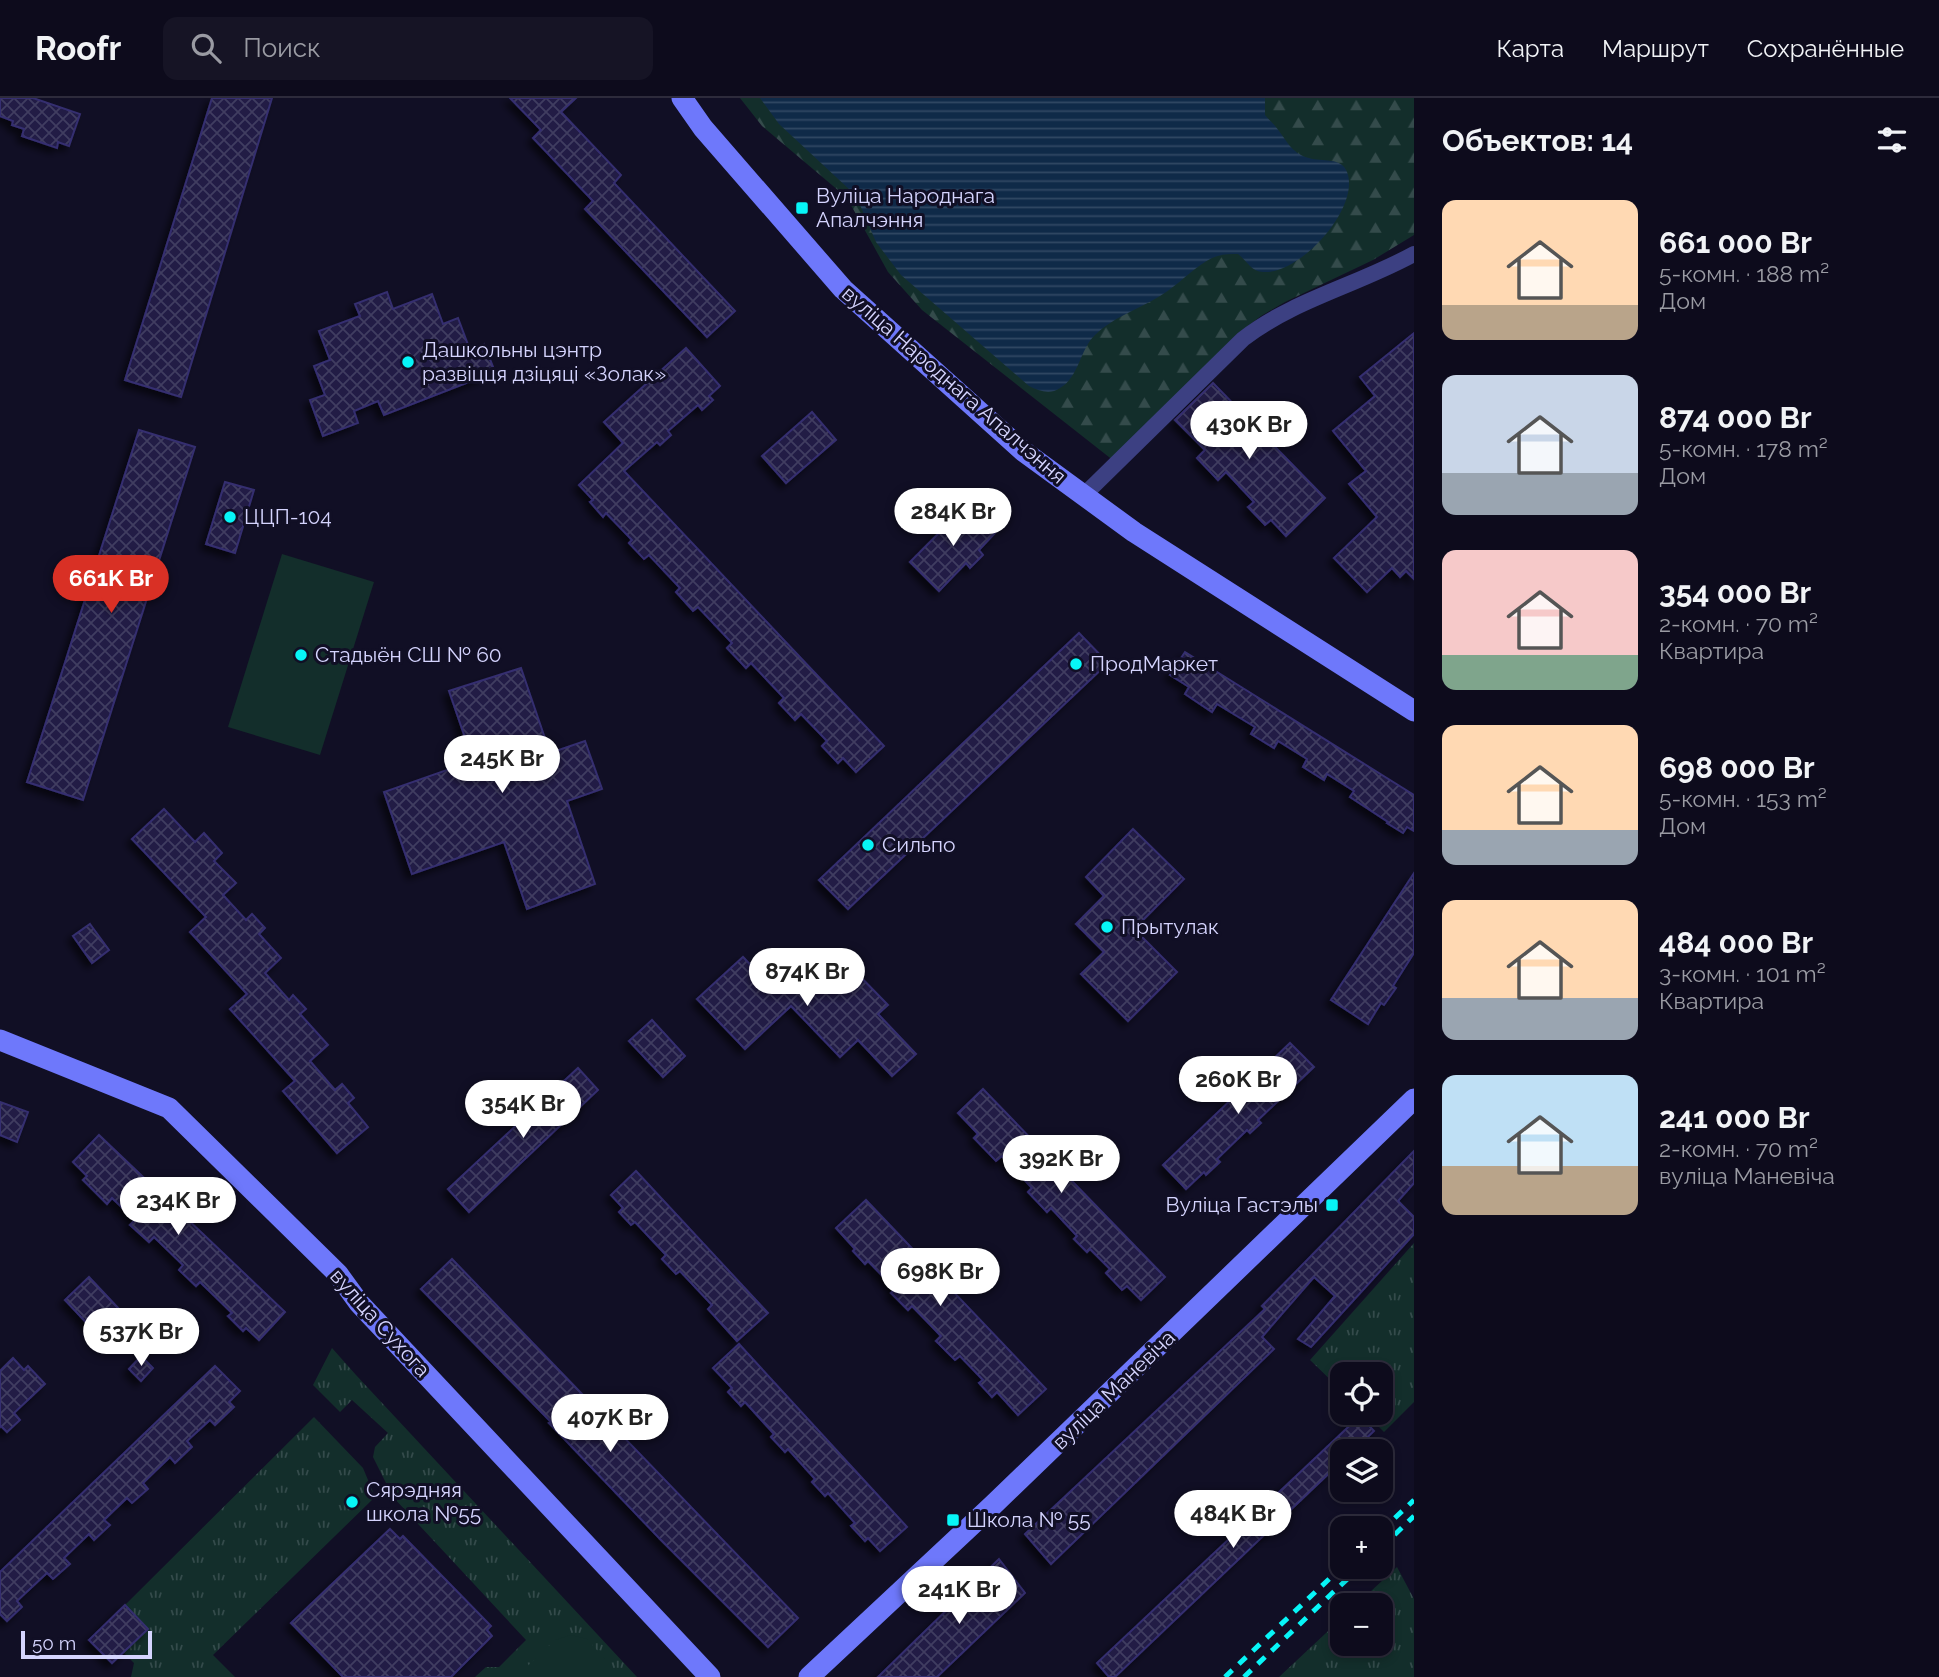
<!DOCTYPE html>
<html lang="ru">
<head>
<meta charset="utf-8">
<style>
  body { margin:0; font-family:Raleway,sans-serif; background:#161425; color:#f1f3f6; height:100vh; display:flex; flex-direction:column; font-size:26px; white-space:nowrap }
  * { box-sizing:border-box; margin:0 }
  p { font-size:23px; color:#9a9ba3 }
  .icon { flex:none; width:38px; height:38px; fill:none; stroke:currentColor; stroke-width:2; stroke-linecap:round; stroke-linejoin:round }
  .map { position:relative; flex:1; overflow:hidden }
  .side { display:flex; flex-direction:column; background:#0d0b1c; width:525px }
  .side>* { flex:none }
  .fabs { position:absolute; left:1330px; top:1264px; display:grid; gap:14px }
  .fabs a { display:grid; place-items:center; width:63px; height:63px; border-radius:14px; background:#0d0b1c; box-shadow:0 4px 10px #0003,0 0 0 2px #2d2b3b; font-size:35px }
  .scale { position:absolute; left:21px; bottom:18px; width:131px; box-sizing:border-box; padding-left:7px; border:4px solid #d5d4fe; border-top:0; font-size:19px; line-height:24px; white-space:nowrap; color:#d5d4fe; -webkit-text-stroke:5px #110f25; paint-order:stroke }
  .price { position:absolute; translate:-50% -60px; padding:0 16px; border-radius:24px; background:#fff; color:#222; font-size:23px; line-height:46px; filter:drop-shadow(0 2px 4px #0008) }
  .price::after { content:''; position:absolute; left:50%; top:42px; width:21px; height:16px; margin-left:-10px; background:inherit; clip-path:polygon(0 0,100% 0,50% 100%) }
  .price.on { background:#d93025; color:#fff }
  ul { padding:0; list-style:none }
  li { display:flex; align-items:center; gap:21px; height:175px; padding:0 28px }
  li span { display:grid; place-items:center; flex:none; width:196px; height:140px; border-radius:14px; color:#555 }
  li>.icon { margin-inline-start:auto }
  span .icon { width:84px; height:84px; fill:#fffc; stroke-width:1 }
  li b { font-size:30px }
  h2 { display:flex; justify-content:space-between; align-items:center; height:84px; padding:0 28px; font-size:30px }
  header { display:flex; align-items:center; gap:42px; box-sizing:border-box; height:98px; padding:0 35px; background:#0d0b1c; border-bottom:2px solid #2d2b3b }
  header strong { font-size:33px }
  nav { display:flex; gap:38px; margin-inline-start:auto; font-size:24px }
  .search { width:490px; height:63px; background:#161425; display:flex; align-items:center; gap:18px; box-sizing:border-box; padding:0 24px; border-radius:14px; color:#9a9ba3; font-size:26px }
  main { display:flex; flex:1; min-height:0 }
  .map>svg:first-child { display:block }
  .grass { fill:url(#grass-tufts) }
  .forest { fill:url(#forest-firs) }
  .garden { fill:#132e2b }
  .water { fill:url(#water-rules) }
  .building { fill:url(#building-cross-hatch); stroke:#352f70; stroke-width:2; filter:url(#shadow) }
  .lines { fill:none; stroke-linecap:round; stroke-linejoin:round }
  .street { stroke:#3c4082; stroke-width:16 }
  .secondary { stroke:#6e78fb; stroke-width:21 }
  .rail { stroke:#07f5f7; stroke-width:5; stroke-dasharray:10 9; stroke-linecap:butt }
  .poi-dot { fill:#07f5f7; stroke:#110f25; stroke-width:2.5 }
  .labels { text-anchor:middle; stroke-width:6; stroke-linejoin:round; paint-order:stroke }
  .poi-label { font-size:21px; fill:#d5d4fe; stroke:#110f25; text-anchor:start }
  .street-label { font-size:21px; fill:#d5d4fe; stroke:#110f25 }
</style>
</head>
<body>
<header>
<strong>Roofr</strong>
<div class="search"><svg class="icon" aria-label="search" viewBox="0 0 24 24"><circle cx="10" cy="10" r="6"/><path d="M15 15l6 6"/></svg>Поиск</div>
<nav><a>Карта</a><a>Маршрут</a><a>Сохранённые</a></nav>
</header>
<main>
<div class="map">
<svg width="1414" height="1579" viewBox="0 0 1414 1579">
  <defs>
    <pattern id="grass-tufts" width="24" height="20" patternUnits="userSpaceOnUse" patternTransform="scale(1.75)"><rect width="24" height="20" fill="#132e2b"/><path d="M3 7l-1-3M5 7V3M7 7l1-3M15 17l-1-3M17 17v-4M19 17l1-3" fill="none" stroke="#344b4b"/></pattern>
    <pattern id="forest-firs" width="22" height="20" patternUnits="userSpaceOnUse" patternTransform="scale(1.75)"><rect width="22" height="20" fill="#132e2b"/><path d="M5 1l3.5 6h-7zM16 11l3.5 6h-7z" fill="#344b4b"/></pattern>
    <pattern id="water-rules" width="6" height="5" patternUnits="userSpaceOnUse" patternTransform="scale(1.75)"><rect width="6" height="5" fill="#0f2a48"/><path d="M0 2.5h6" fill="none" stroke="#314863"/></pattern>
    <pattern id="building-cross-hatch" width="8" height="8" patternUnits="userSpaceOnUse" patternTransform="scale(1.75)"><rect width="8" height="8" fill="#201c45"/><path d="M0 0l8 8M0 8l8-8" fill="none" stroke="#403c61"/></pattern>
    <filter id="shadow"><feDropShadow dx="-5" dy="5" stdDeviation="3.5" flood-color="#0009"/></filter>
  </defs>
  <rect width="100%" height="100%" fill="#110f25"/>
  <!-- grass -->
  <g class="grass">
    <polygon points="1414,1145 1414,1304 1384,1334 1364,1314 1381,1314 1381,1276 1342,1276 1342,1293 1310,1262"/>
    <polygon points="332,1250 356,1277 637,1579 475,1579 486,1569 499,1569 526,1542 393,1399 373,1359 375,1349 388,1335 352,1302 340,1314 313,1287"/>
    <polygon points="314,1319 363,1370 375,1399 213,1557 235,1579 131,1579 134,1565 123,1554 125,1507"/>
    <polygon points="1397,1469 1414,1501 1414,1579 1279,1579 1342,1520 1342,1545 1381,1545 1381,1507 1356,1507"/>
  </g>
  <!-- forest -->
  <polygon class="forest" points="740,0 1414,0 1414,137 1373,162 1285,204 1261,218 1237,236 1114,363 922,212 888,174 852,109 839,93 762,28"/>
  <!-- garden -->
  <g class="garden">
    <polygon points="282,456 374,484 320,657 228,629"/>
    <polygon points="571,1537 587,1541 621,1579 516,1579 555,1542"/>
  </g>
  <!-- water -->
  <path class="water" d="M760,0H1265V17C1269,22 1275,27 1279,33C1288,45 1293,56 1309,60C1322,64 1342,59 1347,74C1361,109 1300,177 1263,174C1252,174 1247,163 1238,156C1229,156 1221,156 1212,160C1196,168 1183,182 1169,192C1146,209 1115,217 1095,237C1080,251 1079,279 1060,290C1050,297 1039,293 1029,288L901,177L876,144L860,107L850,92L779,26Z"/>
  <!-- building -->
  <g class="building">
    <polygon points="0,0 33,0 80,16 69,48 58,44 57,50 22,38 24,31 12,27 13,23 0,18"/>
    <polygon points="212,0 272,0 181,299 125,282"/>
    <polygon points="510,0 576,0 561,14 621,77 614,85 735,213 707,239 585,111 593,103 533,40 541,32"/>
    <polygon points="387,194 393,211 432,196 443,226 458,220 470,252 484,246 495,274 384,317 378,303 354,313 358,325 323,338 310,302 325,297 314,268 330,262 319,233 360,218 355,206"/>
    <polygon points="1414,235 1414,481 1406,473 1400,479 1392,470 1367,494 1334,460 1377,419 1349,386 1366,373 1333,333 1375,298 1360,279"/>
    <polygon points="686,250 720,288 709,298 713,302 702,312 698,307 668,333 671,337 660,347 657,344 624,373 884,648 856,674 843,660 838,665 822,648 827,643 801,616 795,622 779,605 784,600 751,565 746,570 727,550 732,545 698,509 693,513 676,494 680,490 649,457 644,461 629,445 632,442 606,415 603,419 590,404 593,402 579,387 623,345 604,324"/>
    <polygon points="1213,285 1325,400 1286,438 1271,422 1265,427 1248,409 1254,404 1226,374 1218,382 1197,360 1205,352 1175,322"/>
    <polygon points="812,314 836,342 786,385 762,358"/>
    <polygon points="139,332 195,349 83,702 27,684"/>
    <polygon points="225,384 254,392 235,455 206,446"/>
    <polygon points="967,407 995,435 979,452 983,457 970,470 966,465 939,493 910,464"/>
    <polygon points="1079,535 1108,565 848,811 819,782"/>
    <polygon points="1185,554 1414,697 1414,733 1407,729 1403,735 1387,725 1388,724 1350,699 1354,693 1327,676 1324,682 1303,669 1307,661 1278,643 1274,650 1251,636 1255,629 1217,606 1212,614 1185,596 1189,589 1170,577"/>
    <polygon points="521,570 550,655 585,643 602,691 567,703 595,786 527,811 504,744 412,776 384,694 473,663 449,593"/>
    <polygon points="164,711 195,744 204,735 222,755 214,763 236,785 223,797 246,822 252,816 265,830 259,836 281,860 265,875 289,902 293,897 306,911 300,916 328,947 310,963 335,992 342,986 354,1000 348,1005 368,1029 337,1055 283,993 295,983 230,911 247,896 190,834 206,819 132,741"/>
    <polygon points="1133,731 1184,781 1134,831 1177,874 1128,923 1081,876 1104,854 1076,826 1104,798 1086,779"/>
    <polygon points="1414,775 1414,855 1393,888 1396,890 1384,907 1381,905 1368,926 1331,902"/>
    <polygon points="90,826 109,852 92,865 73,838"/>
    <polygon points="793,854 821,883 844,862 888,907 878,916 916,956 892,978 858,942 840,959 791,908 745,951 697,901 743,859 764,881"/>
    <polygon points="652,922 685,958 663,979 629,943"/>
    <polygon points="1290,945 1314,969 1258,1022 1261,1025 1250,1035 1247,1032 1217,1061 1220,1064 1206,1077 1204,1074 1186,1091 1163,1067"/>
    <polygon points="578,970 598,992 469,1114 448,1091"/>
    <polygon points="983,991 1165,1179 1141,1202 1127,1188 1122,1192 1106,1175 1110,1171 1090,1151 1087,1154 1074,1141 1077,1138 1051,1110 1047,1114 1028,1094 1032,1090 1002,1058 996,1063 974,1040 978,1036 958,1015"/>
    <polygon points="0,1004 28,1014 17,1044 0,1037"/>
    <polygon points="99,1037 285,1214 259,1242 246,1230 243,1233 228,1218 232,1215 200,1184 196,1188 179,1172 183,1167 154,1139 149,1144 130,1127 135,1122 112,1100 107,1106 83,1082 87,1078 73,1064"/>
    <polygon points="1414,1053 1414,1085 1398,1103 1414,1119 1414,1136 1311,1249 1298,1241 1335,1198 1314,1179 1262,1239 1274,1251 1051,1466 1025,1436 1265,1211 1262,1208"/>
    <polygon points="636,1073 768,1215 737,1243 708,1211 712,1207 680,1173 676,1176 662,1161 666,1157 635,1124 631,1127 619,1114 623,1110 611,1097"/>
    <polygon points="866,1102 1046,1291 1018,1317 997,1294 992,1299 979,1285 983,1282 960,1258 955,1262 936,1243 941,1238 912,1208 908,1212 891,1195 895,1191 868,1163 865,1166 853,1153 855,1151 836,1130"/>
    <polygon points="452,1161 798,1520 768,1549 660,1441 549,1325 551,1324 421,1191"/>
    <polygon points="89,1179 121,1213 97,1236 65,1202"/>
    <polygon points="739,1246 907,1429 880,1453 868,1440 865,1443 851,1428 855,1425 828,1395 825,1398 812,1384 815,1381 788,1351 785,1354 771,1339 774,1336 745,1304 741,1308 728,1294 732,1290 713,1270"/>
    <polygon points="141,1258 153,1270 141,1283 129,1271"/>
    <polygon points="13,1260 24,1272 28,1268 45,1286 14,1315 20,1322 7,1334 1,1328 0,1329 0,1273"/>
    <polygon points="215,1268 240,1293 229,1304 234,1309 215,1327 210,1322 187,1343 192,1349 175,1365 170,1359 143,1385 148,1391 132,1405 127,1400 104,1422 110,1427 94,1442 89,1436 64,1460 70,1466 53,1481 47,1475 17,1503 22,1509 7,1523 0,1516 0,1474"/>
    <polygon points="1360,1318 1374,1333 1353,1353 1342,1353 1342,1363 1115,1579 1109,1579 1097,1565"/>
    <polygon points="390,1431 400,1441 403,1438 491,1528 487,1532 492,1538 451,1579 343,1579 291,1525"/>
    <polygon points="999,1461 1025,1495 937,1579 878,1579"/>
    <polygon points="125,1507 148,1531 112,1565 89,1542"/>
  </g>
  <g class="lines">
    <!-- street -->
    <path class="street" d="M1083,398L1243,241C1293,202 1358,187 1414,156"/>
    <!-- secondary -->
    <g class="secondary">
      <polyline points="682,0 703,30 843,191 1023,353 1134,434 1414,613"/>
      <polyline points="0,942 169,1010 338,1176 359,1205 710,1579"/>
      <polyline points="809,1579 993,1407 1414,1001"/>
    </g>
    <!-- rail -->
    <g class="rail">
      <polyline points="1381,1433 1414,1402"/>
      <polyline points="1381,1450 1414,1418"/>
      <polyline points="1225,1579 1343,1468"/>
      <polyline points="1244,1579 1361,1468"/>
    </g>
  </g>
  <!-- markers -->
  <g class="poi-dot">
    <rect x="795" y="103" width="14" height="14" rx="3.5"/>
    <circle cx="408" cy="264" r="7"/>
    <circle cx="230" cy="419" r="7"/>
    <circle cx="301" cy="557" r="7"/>
    <circle cx="1076" cy="566" r="7"/>
    <circle cx="868" cy="747" r="7"/>
    <circle cx="1107" cy="829" r="7"/>
    <rect x="1325" y="1100" width="14" height="14" rx="3.5"/>
    <circle cx="352" cy="1404" r="7"/>
    <rect x="946" y="1415" width="14" height="14" rx="3.5"/>
  </g>
  <g class="labels">
    <!-- poi labels -->
    <g class="poi-label">
      <text x="816" y="105">Вуліца Народнага<tspan x="816" dy="24">Апалчэння</tspan></text>
      <text x="422" y="259">Дашкольны цэнтр<tspan x="422" dy="24">развіцця дзіцяці «Золак»</tspan></text>
      <text x="244" y="426">ЦЦП-104</text>
      <text x="315" y="564">Стадыён СШ № 60</text>
      <text x="1090" y="573">ПродМаркет</text>
      <text x="882" y="754">Сильпо</text>
      <text x="1121" y="836">Прытулак</text>
      <text x="1318" y="1114" text-anchor="end">Вуліца Гастэлы</text>
      <text x="366" y="1399">Сярэдняя<tspan x="366" dy="24">школа №55</tspan></text>
      <text x="967" y="1429">Школа № 55</text>
    </g>
    <!-- street labels -->
    <g class="street-label">
      <text transform="translate(954 287) rotate(41)" y="7">вуліца Народнага Апалчэння</text>
      <text transform="translate(380 1225) rotate(48)" y="7">вуліца Сухога</text>
      <text transform="translate(1114 1292) rotate(-44)" y="7">вуліца Маневіча</text>
    </g>
  </g>
</svg>
<div class="fabs">
<a><svg class="icon" aria-label="locate" viewBox="0 0 24 24"><circle cx="12" cy="12" r="6"/><path d="M12 2v4M12 18v4M2 12h4M18 12h4"/></svg></a>
<a><svg class="icon" aria-label="layers" viewBox="0 0 24 24"><path d="M12 4l9 5-9 5-9-5zM3 14l9 5 9-5"/></svg></a>
<a>+</a>
<a>−</a>
</div>
<div class="scale">50 m</div>
<b class="price" style="left:1249px;top:363px">430K Br</b>
<b class="price" style="left:953px;top:450px">284K Br</b>
<b class="price on" style="left:111px;top:517px">661K Br</b>
<b class="price" style="left:502px;top:697px">245K Br</b>
<b class="price" style="left:807px;top:910px">874K Br</b>
<b class="price" style="left:1238px;top:1018px">260K Br</b>
<b class="price" style="left:523px;top:1042px">354K Br</b>
<b class="price" style="left:1061px;top:1097px">392K Br</b>
<b class="price" style="left:178px;top:1139px">234K Br</b>
<b class="price" style="left:940px;top:1210px">698K Br</b>
<b class="price" style="left:141px;top:1270px">537K Br</b>
<b class="price" style="left:610px;top:1356px">407K Br</b>
<b class="price" style="left:1233px;top:1452px">484K Br</b>
<b class="price" style="left:959px;top:1528px">241K Br</b>
</div>
<section class="side">
<h2>Объектов: 14<svg class="icon" aria-label="filters" viewBox="0 0 24 24"><path d="M4 7h16M4 17h16"/><circle cx="9" cy="7" r="2"/><circle cx="15" cy="17" r="2"/></svg></h2>
<ul>
<li><span style="background:linear-gradient(#ffd9b3 75%,#b9a48a 0)"><svg class="icon" aria-label="home" viewBox="0 0 24 24"><path d="M3 11l9-7 9 7M6 9v11h12V9"/></svg></span><div><b>661 000 Br</b><p>5-комн. · 188 m²</p><p>Дом</p></div></li>
<li><span style="background:linear-gradient(#c9d6e8 70%,#9aa5b1 0)"><svg class="icon" aria-label="home" viewBox="0 0 24 24"><path d="M3 11l9-7 9 7M6 9v11h12V9"/></svg></span><div><b>874 000 Br</b><p>5-комн. · 178 m²</p><p>Дом</p></div></li>
<li><span style="background:linear-gradient(#f6c9c9 75%,#7fa58c 0)"><svg class="icon" aria-label="home" viewBox="0 0 24 24"><path d="M3 11l9-7 9 7M6 9v11h12V9"/></svg></span><div><b>354 000 Br</b><p>2-комн. · 70 m²</p><p>Квартира</p></div></li>
<li><span style="background:linear-gradient(#ffd9b3 75%,#9aa5b1 0)"><svg class="icon" aria-label="home" viewBox="0 0 24 24"><path d="M3 11l9-7 9 7M6 9v11h12V9"/></svg></span><div><b>698 000 Br</b><p>5-комн. · 153 m²</p><p>Дом</p></div></li>
<li><span style="background:linear-gradient(#ffd9b3 70%,#9aa5b1 0)"><svg class="icon" aria-label="home" viewBox="0 0 24 24"><path d="M3 11l9-7 9 7M6 9v11h12V9"/></svg></span><div><b>484 000 Br</b><p>3-комн. · 101 m²</p><p>Квартира</p></div></li>
<li><span style="background:linear-gradient(#bfe0f5 65%,#b9a48a 0)"><svg class="icon" aria-label="home" viewBox="0 0 24 24"><path d="M3 11l9-7 9 7M6 9v11h12V9"/></svg></span><div><b>241 000 Br</b><p>2-комн. · 70 m²</p><p>вуліца Маневіча</p></div></li>
</ul>
</section>
</main>
</body>
</html>
